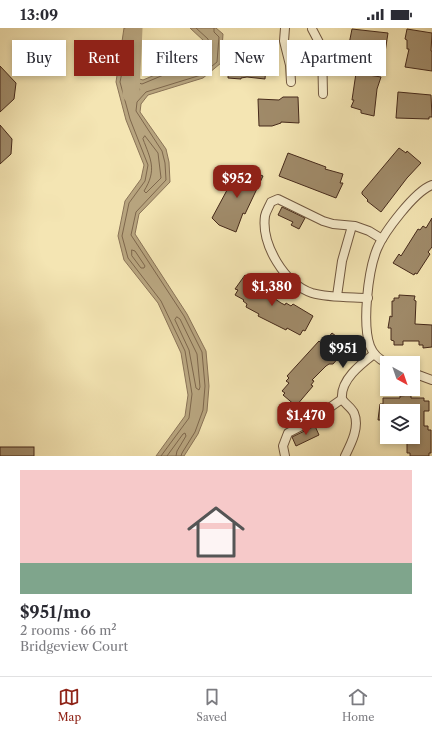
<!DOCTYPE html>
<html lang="en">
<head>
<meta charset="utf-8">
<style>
  body { margin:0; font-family:"Libre Caslon Text",serif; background:#f7f7f7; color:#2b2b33; height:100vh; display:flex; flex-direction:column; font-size:15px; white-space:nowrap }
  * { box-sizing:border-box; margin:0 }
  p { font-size:13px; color:#7c7c81 }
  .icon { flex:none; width:22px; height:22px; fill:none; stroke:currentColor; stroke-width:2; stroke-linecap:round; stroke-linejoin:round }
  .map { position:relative; height:428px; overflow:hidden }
  .panel { display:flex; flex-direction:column; background:#fff; flex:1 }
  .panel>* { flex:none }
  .hud { position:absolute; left:12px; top:12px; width:408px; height:36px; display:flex; gap:8px }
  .needle { width:26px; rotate:140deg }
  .tools { position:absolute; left:380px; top:328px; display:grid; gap:8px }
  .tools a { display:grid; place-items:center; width:40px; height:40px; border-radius:0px; background:#fff; box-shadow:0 2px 6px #0003; font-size:20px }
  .price { position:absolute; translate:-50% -34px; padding:0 9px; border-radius:8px; background:#8f2418; color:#fff; font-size:13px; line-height:26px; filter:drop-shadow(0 1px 2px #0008) }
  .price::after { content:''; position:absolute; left:50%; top:24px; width:12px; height:9px; margin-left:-6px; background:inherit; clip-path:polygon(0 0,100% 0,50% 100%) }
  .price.active { background:#222; color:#fff }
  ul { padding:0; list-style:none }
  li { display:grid; align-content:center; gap:8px; height:212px; padding:0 20px }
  li span { display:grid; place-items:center; height:124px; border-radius:0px; color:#555 }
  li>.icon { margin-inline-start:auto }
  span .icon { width:72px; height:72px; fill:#fffc; stroke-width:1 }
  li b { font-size:17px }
  .tag { padding:0 14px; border-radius:0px; background:#fff; box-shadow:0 2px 6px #0003; font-size:14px; line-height:36px }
  .tag.active { background:#8f2418; color:#fff }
  .status { display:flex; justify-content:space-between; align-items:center; height:28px; padding:0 20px; background:#fff; direction:ltr }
  .status svg { height:11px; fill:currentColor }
  .menu { display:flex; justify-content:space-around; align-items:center; height:56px; border-top:1px solid #e1e1e2; background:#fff; font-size:11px; color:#7c7c81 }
  .menu a { display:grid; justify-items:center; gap:2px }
  .menu .active { color:#8f2418 }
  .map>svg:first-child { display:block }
  .water { fill:#b8a57f; stroke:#8a7357 }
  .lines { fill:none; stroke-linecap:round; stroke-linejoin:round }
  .shore { stroke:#7e674c; stroke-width:1 }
  .river { stroke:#b8a57f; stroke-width:17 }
  .building { fill:#a08b6a; stroke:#45291a }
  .street-casing { stroke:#715840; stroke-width:10 }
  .street { stroke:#f8eece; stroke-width:8 }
</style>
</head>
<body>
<div class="status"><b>13:09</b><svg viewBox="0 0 49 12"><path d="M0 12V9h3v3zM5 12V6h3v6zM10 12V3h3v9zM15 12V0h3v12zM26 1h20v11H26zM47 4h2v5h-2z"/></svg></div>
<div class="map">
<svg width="432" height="428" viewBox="0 0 432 428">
  <rect width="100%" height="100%" fill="#f4e5b3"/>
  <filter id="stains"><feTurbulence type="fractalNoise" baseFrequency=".005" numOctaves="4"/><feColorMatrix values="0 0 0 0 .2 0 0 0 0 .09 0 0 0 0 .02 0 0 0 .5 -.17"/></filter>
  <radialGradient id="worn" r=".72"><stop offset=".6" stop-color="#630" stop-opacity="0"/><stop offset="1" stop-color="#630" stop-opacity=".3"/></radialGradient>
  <!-- water -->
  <polygon class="water" points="124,0 136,0 132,43 136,50 143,52 195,30 206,20 204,13 190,0 216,0 223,6 221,35 203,50 148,67 141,76 140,84 166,121 169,134 170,154 139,186 135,206 187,286 206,323 209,358 207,383 198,406 184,428 156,428 185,388 188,367 181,325 158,275 124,232 118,208 125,173 141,151 144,137 126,92 116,54"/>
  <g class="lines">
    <!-- shore -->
    <g class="shore">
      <polygon points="128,56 140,61 132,71 130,70 126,58"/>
      <path d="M145,108L158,125L161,150L146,165L144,163C157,142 151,132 143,111Z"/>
      <polygon points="132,222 135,223 145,238 144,240 141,240 132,228"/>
      <polygon points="177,289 180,291 197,326 200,359 199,362 196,360 189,322 175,292"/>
      <path d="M161,428L189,390L192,366L185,323L161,273L128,230L122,208L129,175L145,153L148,137L130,91L120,54L127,20L129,22C128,38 123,51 142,56L197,33L208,23L210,19L208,11L196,0"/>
      <polyline points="167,428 183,406 185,405 186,408 177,423 176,428"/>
      <polyline points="181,428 182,425 195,404 203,382 205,358 202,324 184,288 131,207 136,184 166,152 165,135 162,123 136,83 137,74 146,64 201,47 217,34 219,9 214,4 214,0"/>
    </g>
    <!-- river -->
    <polyline class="river" points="131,66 134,0"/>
  </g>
  <!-- building -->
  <g class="building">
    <polygon points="352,1 388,5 384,31 366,26 366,28 361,28 347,26"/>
    <polygon points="407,1 432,5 431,23 432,23 432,43 405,39 409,21 407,21 407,12 405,11"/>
    <polygon points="229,24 248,27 253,25 267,26 265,51 247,49 241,50 241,51 228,50"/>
    <polygon points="0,38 16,55 14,71 0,84"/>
    <polygon points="356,45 381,49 377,61 374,88 361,85 361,82 351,79 354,72 352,72"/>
    <polygon points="398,64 431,67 432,89 429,89 429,91 396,90"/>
    <polygon points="283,69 298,69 299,95 281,94 281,95 272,98 259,98 258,71 279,72"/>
    <polygon points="0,97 12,111 11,126 0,136"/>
    <polygon points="399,120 406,125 407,123 421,135 407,150 381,184 367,173 368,172 362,166 362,164"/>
    <polygon points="288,125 326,139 325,141 343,146 340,155 343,155 336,170 279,148"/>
    <polygon points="240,138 263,148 245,186 243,185 236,204 219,197 212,190"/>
    <polygon points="282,179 305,190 299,201 291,197 293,194 278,187"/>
    <polygon points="432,190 432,219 428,224 430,226 417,246 415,245 414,247 393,235 399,226 401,228 418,201 420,202 423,198 426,200"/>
    <polygon points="245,247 267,261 265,264 281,275 285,277 286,275 291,278 293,276 313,288 305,303 303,302 300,307 287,300 286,302 258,288 259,286 246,279 247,276 243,273 244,272 235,267 238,262 235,261"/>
    <polygon points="399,267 415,268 414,272 416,273 415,296 432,297 432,319 423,320 423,317 419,317 419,313 403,313 403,317 394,317 394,313 391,312 391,300 388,300 390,288 392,289 392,273 394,273 394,270 399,270"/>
    <polygon points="332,305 349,318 333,336 329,336 326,338 312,352 314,353 311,357 313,358 296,378 283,367 285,365 282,363 289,355 286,353 289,350 287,348 319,313 321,315 324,312 325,313"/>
    <polygon points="411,367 411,370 424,370 424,373 429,373 429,383 424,383 424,398 428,398 428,402 431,402 431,425 429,425 429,428 410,428 410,425 407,425 407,409 413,409 413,383 387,383 387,392 378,392 380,376 383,376 383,370 400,370 400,368"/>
    <polygon points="315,398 319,407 296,418 292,409"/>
    <rect x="0" y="419" width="34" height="9"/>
  </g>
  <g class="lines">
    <!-- street casing -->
    <g class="street-casing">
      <g id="street">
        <polyline points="285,0 284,13 290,37 291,54"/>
        <polyline points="312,1 322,20 323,66"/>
        <polyline points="337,268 342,233 352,198"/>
        <path d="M368,270C350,269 329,270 312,265C285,256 261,217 265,188C266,183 269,179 271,174L278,171L323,193L333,196L355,198L369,203L382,211"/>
        <path d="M387,335C380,332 373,326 370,318C362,296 368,243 377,221C384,204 415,163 432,157"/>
        <polyline points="413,345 432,352"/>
        <polyline points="285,428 283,418 288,405 309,394 342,371"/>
        <path d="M345,428C351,416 360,399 354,385C351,379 345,376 342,371C340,352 361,336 374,326"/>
      </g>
    </g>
    <!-- street -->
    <use href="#street" class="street"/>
  </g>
  <rect width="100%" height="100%" filter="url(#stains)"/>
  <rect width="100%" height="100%" fill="url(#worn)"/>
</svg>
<div class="tools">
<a><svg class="needle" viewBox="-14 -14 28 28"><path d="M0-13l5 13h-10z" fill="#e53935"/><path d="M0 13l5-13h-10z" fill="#7c7c81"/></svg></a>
<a><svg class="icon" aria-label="layers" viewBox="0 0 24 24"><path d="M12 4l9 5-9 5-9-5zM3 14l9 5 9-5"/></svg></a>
</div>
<b class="price" style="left:237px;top:171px">$952</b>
<b class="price" style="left:272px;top:279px">$1,380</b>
<b class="price active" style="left:343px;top:341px">$951</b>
<b class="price" style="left:306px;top:408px">$1,470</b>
<div class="hud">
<a class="tag">Buy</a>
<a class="tag active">Rent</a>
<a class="tag">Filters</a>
<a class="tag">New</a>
<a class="tag">Apartment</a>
</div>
</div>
<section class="panel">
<ul>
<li><span style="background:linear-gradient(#f6c9c9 75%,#7fa58c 0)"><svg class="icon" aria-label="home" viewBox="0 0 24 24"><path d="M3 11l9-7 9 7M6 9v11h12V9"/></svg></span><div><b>$951/mo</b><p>2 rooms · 66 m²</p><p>Bridgeview Court</p></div></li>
</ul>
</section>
<nav class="menu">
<a class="active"><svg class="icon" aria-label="map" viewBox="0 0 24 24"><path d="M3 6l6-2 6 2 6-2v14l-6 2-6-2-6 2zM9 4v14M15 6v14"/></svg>Map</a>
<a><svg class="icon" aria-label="saved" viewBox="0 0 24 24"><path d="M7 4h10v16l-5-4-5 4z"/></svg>Saved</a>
<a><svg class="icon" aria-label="home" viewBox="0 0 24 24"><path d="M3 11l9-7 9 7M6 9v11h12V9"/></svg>Home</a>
</nav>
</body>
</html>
